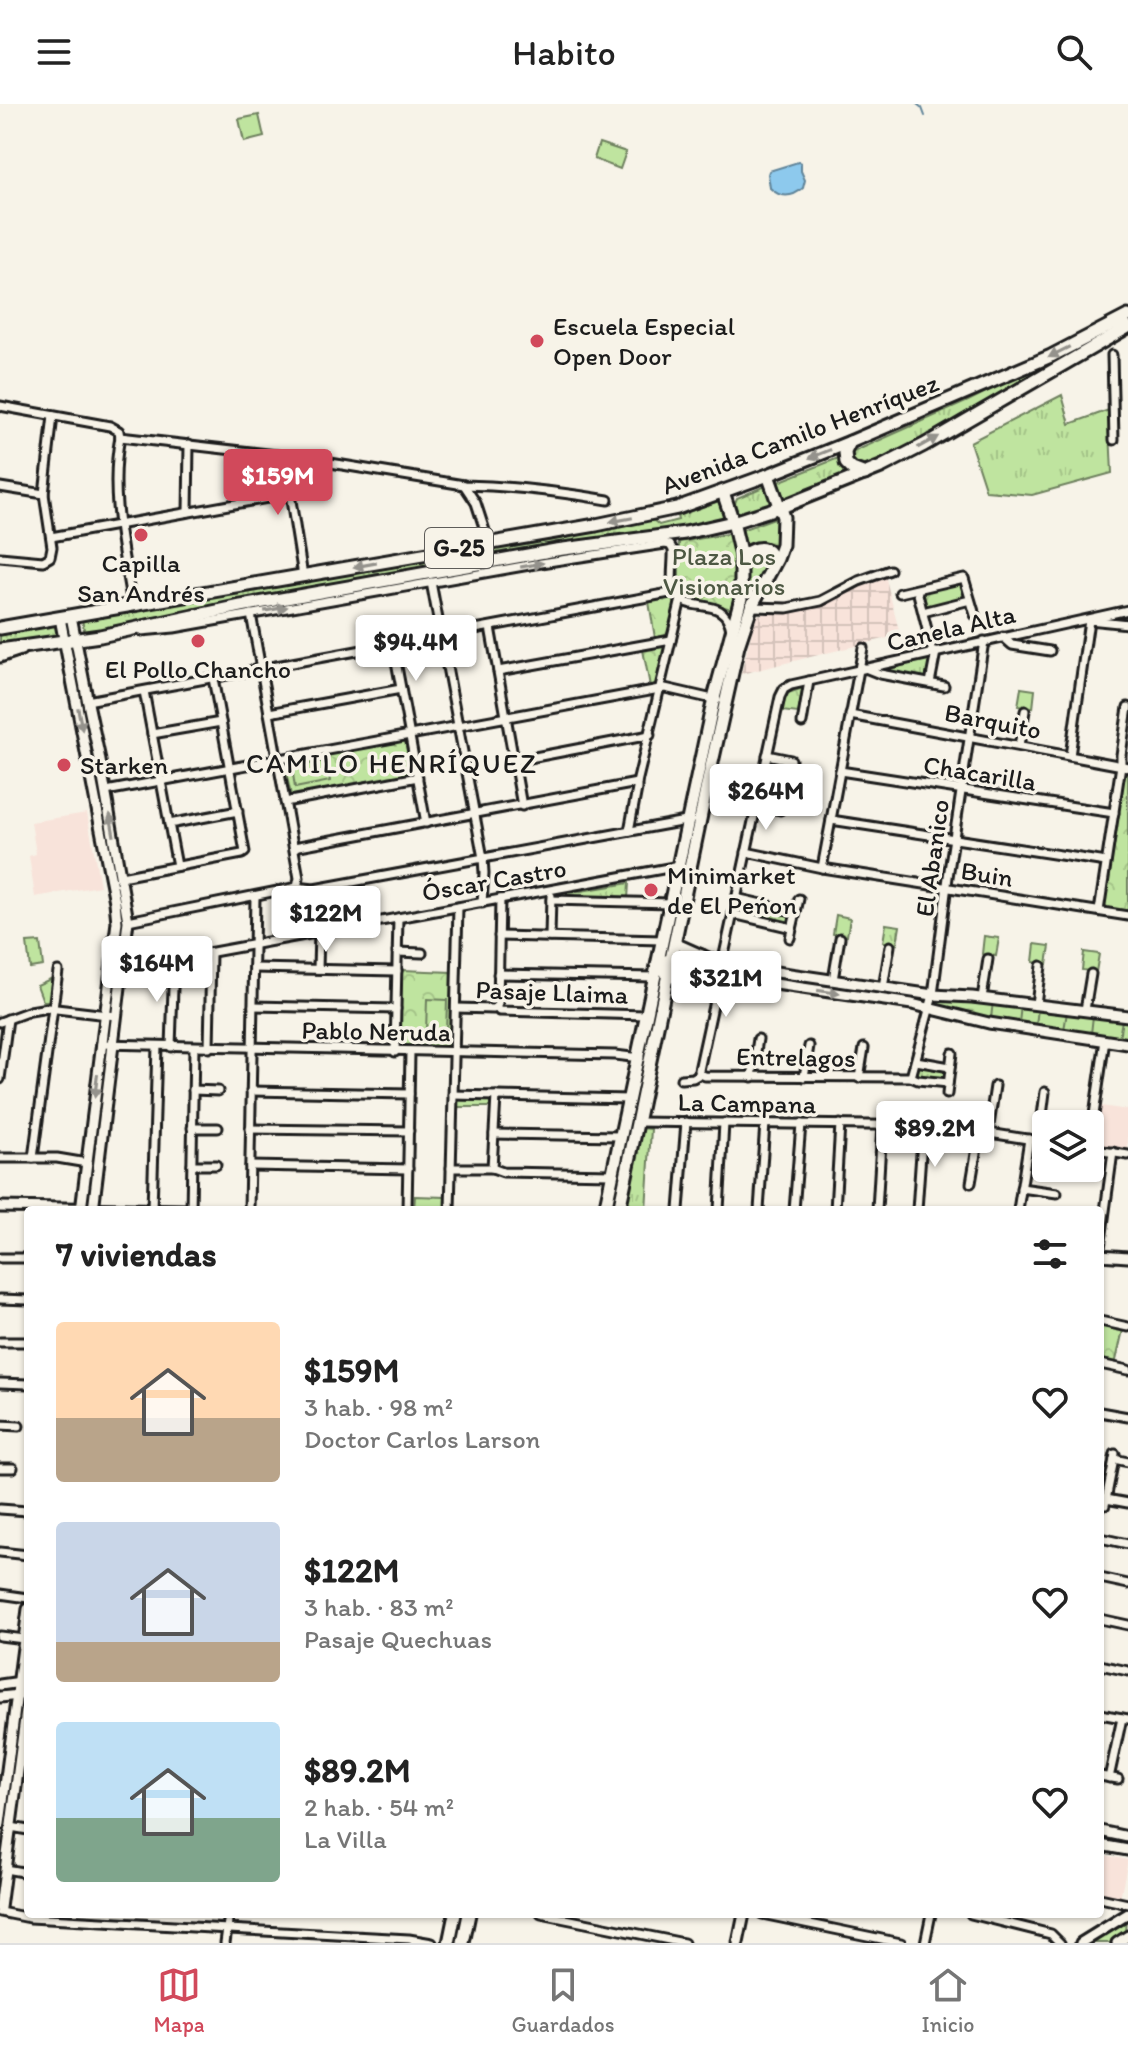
<!DOCTYPE html>
<html lang="es">
<head>
<meta charset="utf-8">
<style>
  body { margin:0; font-family:Itim,sans-serif; background:#f2f2f2; color:#222; height:100vh; display:flex; flex-direction:column; font-size:30px; white-space:nowrap }
  * { box-sizing:border-box; margin:0 }
  p { font-size:26px; color:#767676 }
  .icon { flex:none; width:44px; height:44px; fill:none; stroke:currentColor; stroke-width:2; stroke-linecap:round; stroke-linejoin:round }
  .map { position:relative; flex:1; overflow:hidden }
  .sheet { position:absolute; left:24px; top:1102px; width:1080px; height:712px; display:flex; flex-direction:column; background:#fff; border-radius:8px; box-shadow:0 2px 6px #0004 }
  .sheet>* { flex:none }
  .tools { position:absolute; left:1032px; top:1006px; display:grid; gap:16px }
  .tools a { display:grid; place-items:center; width:72px; height:72px; border-radius:8px; background:#fff; box-shadow:0 2px 6px #0004; font-size:40px }
  .price { position:absolute; translate:-50% -68px; padding:0 18px; border-radius:8px; background:#fff; color:#222; font-size:26px; line-height:52px; filter:drop-shadow(0 2px 4px #0008) }
  .price::after { content:''; position:absolute; left:50%; top:48px; width:24px; height:18px; margin-left:-12px; background:inherit; clip-path:polygon(0 0,100% 0,50% 100%) }
  .price.active { background:#d1495b; color:#fff }
  ul { padding:0; list-style:none }
  li { display:flex; align-items:center; gap:24px; height:200px; padding:0 32px }
  li span { display:grid; place-items:center; flex:none; width:224px; height:160px; border-radius:8px; color:#555 }
  li>.icon { margin-inline-start:auto }
  span .icon { width:96px; height:96px; fill:#fffc; stroke-width:1 }
  li b { font-size:34px }
  h2 { display:flex; justify-content:space-between; align-items:center; height:96px; padding:0 32px; font-size:34px }
  header { display:flex; justify-content:space-between; align-items:center; height:104px; padding:0 32px; background:#fff; font-size:36px; font-weight:600 }
  .tab-bar { display:flex; justify-content:space-around; align-items:center; height:112px; border-top:2px solid #e0e0e0; background:#fff; font-size:22px; color:#767676 }
  .tab-bar a { display:grid; justify-items:center; gap:4px }
  .tab-bar .active { color:#d1495b }
  .map>svg:first-child { display:block }
  .built { fill:#f8e3da }
  .industrial { fill:url(#industrial-grid) }
  .grass { fill:url(#grass-tufts); stroke:#6e805e; stroke-width:2 }
  .park { fill:url(#park-crowns); stroke:#6e805e; stroke-width:2 }
  .garden { fill:#bfe49f; stroke:#6e805e; stroke-width:2 }
  .water { fill:#8dc9ed; stroke:#608499; stroke-width:2 }
  .lines { fill:none; stroke-linecap:round; stroke-linejoin:round }
  .stream { stroke:#608499; stroke-width:2 }
  .street-casing { stroke:#1c1c1c; stroke-width:13 }
  .secondary-casing { stroke:#1c1c1c; stroke-width:15 }
  .primary-casing { stroke:#1c1c1c; stroke-width:17 }
  .street { stroke:#f7f3e8; stroke-width:7 }
  .secondary { stroke:#f7f3e8; stroke-width:9 }
  .primary { stroke:#f7f3e8; stroke-width:11 }
  .oneway { fill:#94928c }
  .poi-dot { fill:#d1495b; stroke:#f7f3e8; stroke-width:3 }
  .labels { text-anchor:middle; stroke-width:7; stroke-linejoin:round; paint-order:stroke }
  .shield { fill:#f7f3e8; stroke:#5e5c59; stroke-width:2 }
  .shield-label { font-size:24px; font-weight:bold; fill:#1c1c1c }
  .poi-label { font-size:26px; fill:#1c1c1c; stroke:#f7f3e8; text-anchor:start }
  .street-label { font-size:26px; fill:#1c1c1c; stroke:#f7f3e8 }
  .park-label { font-size:26px; fill:#4d5843; stroke:#f7f3e8 }
  .neighbourhood-label { font-size:28px; letter-spacing:2px; fill:#1c1c1c; stroke:#f7f3e8 }
</style>
</head>
<body>
<header><svg class="icon" aria-label="menu" viewBox="0 0 24 24"><path d="M4 6h16M4 12h16M4 18h16"/></svg>Habito<svg class="icon" aria-label="search" viewBox="0 0 24 24"><circle cx="10" cy="10" r="6"/><path d="M15 15l6 6"/></svg></header>
<div class="map">
<svg width="1128" height="1839" viewBox="0 0 1128 1839">
  <defs>
    <pattern id="industrial-grid" width="8" height="8" patternUnits="userSpaceOnUse" patternTransform="scale(2)"><rect width="8" height="8" fill="#f8e3da"/><path d="M0 4h8M4 0v8" fill="none" stroke="#d4c2ba"/></pattern>
    <pattern id="grass-tufts" width="24" height="20" patternUnits="userSpaceOnUse" patternTransform="scale(2)"><rect width="24" height="20" fill="#bfe49f"/><path d="M3 7l-1-3M5 7V3M7 7l1-3M15 17l-1-3M17 17v-4M19 17l1-3" fill="none" stroke="#a4c388"/></pattern>
    <pattern id="park-crowns" width="20" height="18" patternUnits="userSpaceOnUse" patternTransform="scale(2)"><rect width="20" height="18" fill="#bfe49f"/><path d="M2 6a3 3 0 1 1 6 0M12 15a3 3 0 1 1 6 0" fill="none" stroke="#a4c388"/></pattern>
  </defs>
  <rect width="100%" height="100%" fill="#f7f3e8"/>
  <filter id="ink" filterUnits="userSpaceOnUse"><feTurbulence type="fractalNoise" baseFrequency=".0125" numOctaves="2"/><feDisplacementMap in="SourceGraphic" scale="16" xChannelSelector="R" yChannelSelector="G"/><feConvolveMatrix kernelMatrix="1 2 1 2 8 2 1 2 1" color-interpolation-filters="sRGB"/></filter>
  <g filter="url(#ink)">
    <!-- built -->
    <g class="built">
      <polygon points="87,709 100,782 35,793 29,752 36,750 31,718"/>
      <polygon points="1101,1002 1128,1006 1128,1047 1094,1042"/>
      <polygon points="1100,1750 1128,1756 1120,1794 1100,1790"/>
    </g>
    <!-- industrial -->
    <polygon class="industrial" points="885,471 900,531 741,570 756,511 819,501 861,480"/>
    <!-- grass -->
    <g class="grass">
      <polygon points="1128,217 1119,226 1053,259 900,347 870,362 857,360 852,354 853,348 968,297"/>
      <polygon points="1062,291 1070,320 1109,306 1112,369 1032,391 986,387 970,338"/>
      <polygon points="841,353 857,371 786,399 778,378"/>
      <polygon points="763,383 769,384 774,403 744,412 738,409 735,399 737,394"/>
      <polygon points="719,397 727,416 674,427 568,442 225,499 85,530 82,516 653,416 659,421 678,416 677,412"/>
      <polygon points="961,478 965,494 925,504 920,488"/>
      <polygon points="56,519 58,534 0,541 0,527"/>
      <polygon points="934,553 928,576 883,567"/>
      <polygon points="803,584 804,585 798,609 781,607 788,589"/>
      <polygon points="1021,584 1035,586 1033,604 1018,602"/>
      <polygon points="629,779 628,795 557,794 557,791"/>
      <polygon points="742,799 791,811 788,820 740,809"/>
      <polygon points="836,811 850,814 847,832 833,830"/>
      <polygon points="886,820 900,822 897,840 883,838"/>
      <polygon points="984,832 999,834 996,852 982,850"/>
      <polygon points="1035,840 1050,842 1047,860 1033,858"/>
      <polygon points="1084,848 1099,850 1096,868 1082,866"/>
      <polygon points="678,857 709,857 727,865 923,895 926,897 725,869 676,869"/>
      <polygon points="55,873 52,897 43,897 37,881"/>
      <polygon points="920,960 947,965 945,976 923,974 917,972"/>
      <polygon points="458,994 490,995 490,1003 458,1003"/>
      <polygon points="642,1024 651,1025 646,1106 626,1105"/>
      <polygon points="415,1092 446,1093 446,1106 414,1106"/>
      <polygon points="1126,1815 1125,1830 1111,1839 1087,1839"/>
    </g>
    <!-- park -->
    <g class="park">
      <polygon points="777,413 779,422 776,449 765,465 745,509 683,491 679,486 679,438 733,429"/>
      <polygon points="672,493 675,500 678,501 671,532 655,534 649,498"/>
      <polygon points="668,541 660,580 650,582 643,546"/>
      <polygon points="405,637 408,639 413,668 411,671 293,693 291,691 285,665 289,658"/>
      <polygon points="1128,667 1128,807 1108,804 1104,800 1124,670"/>
      <polygon points="402,866 452,868 450,935 445,944 399,943"/>
      <polygon points="943,895 987,896 1128,917 1128,937 985,916 941,904 938,899"/>
      <polygon points="1100,1220 1123,1226 1115,1261 1100,1258"/>
    </g>
    <!-- garden -->
    <g class="garden">
      <polygon points="259,11 264,33 244,38 239,15"/>
      <polygon points="599,39 626,48 620,65 594,55"/>
      <polygon points="326,657 330,677 295,684 292,663"/>
      <polygon points="40,838 43,862 30,864 27,839"/>
      <polygon points="427,895 447,896 446,928 426,928"/>
      <polygon points="993,897 1021,901 1019,919 991,915"/>
      <polygon points="1038,904 1067,908 1064,926 1036,922"/>
      <polygon points="1093,912 1122,916 1119,934 1091,930"/>
    </g>
    <!-- water -->
    <path class="water" d="M798,58L801,59V67L805,76L803,84C792,94 780,94 770,84L768,70L769,67Z"/>
    <g class="lines">
      <!-- stream -->
      <polyline class="stream" points="917,0 922,4 925,12"/>
      <!-- street casing -->
      <g class="street-casing">
        <g id="street">
          <polyline points="1112,251 1114,336"/>
          <polyline points="0,302 110,322 119,327 120,333"/>
          <path d="M120,333L294,353L464,381C513,382 560,388 608,396"/>
          <path d="M120,333C109,389 123,446 132,501"/>
          <polyline points="294,353 290,390 303,472"/>
          <polyline points="464,381 476,399 489,439"/>
          <polyline points="0,383 44,390"/>
          <polyline points="188,408 189,340"/>
          <polyline points="51,433 290,390"/>
          <polyline points="0,453 43,457 50,453 52,443 44,390 53,312"/>
          <polyline points="431,478 483,754 484,769 482,799"/>
          <polyline points="917,486 933,549"/>
          <polyline points="900,489 964,474 975,511"/>
          <polyline points="751,503 787,504 821,497 859,477 890,466"/>
          <polyline points="923,508 970,496"/>
          <polyline points="251,510 299,774 297,783"/>
          <polyline points="490,523 522,702"/>
          <path d="M141,527L174,524L535,460L665,440L670,441L673,446C674,458 669,480 676,490C690,511 725,490 731,526"/>
          <polyline points="1003,533 1012,541 1050,547"/>
          <polyline points="393,541 426,719"/>
          <polyline points="0,554 21,547"/>
          <polyline points="865,564 880,570 944,582"/>
          <polyline points="498,567 671,536"/>
          <polyline points="930,579 936,548"/>
          <polyline points="144,587 177,762"/>
          <polyline points="87,597 675,488"/>
          <polyline points="269,609 401,585"/>
          <polyline points="850,611 1128,663"/>
          <polyline points="802,619 809,577"/>
          <polyline points="152,630 221,618"/>
          <polyline points="1019,642 1025,607"/>
          <polyline points="767,651 791,656"/>
          <polyline points="1070,652 1089,516 1128,520"/>
          <polyline points="514,657 650,631"/>
          <polyline points="840,667 1114,709"/>
          <polyline points="709,672 760,683"/>
          <polyline points="106,687 665,584 717,596"/>
          <polyline points="285,698 418,673"/>
          <polyline points="757,701 780,706"/>
          <polyline points="831,716 1106,758"/>
          <polyline points="169,720 238,707"/>
          <polyline points="629,727 637,685 637,679 681,495"/>
          <polyline points="294,743 637,679"/>
          <polyline points="746,748 822,764 1128,812"/>
          <polyline points="822,764 863,544"/>
          <polyline points="121,773 242,750 245,748 213,574"/>
          <polyline points="736,794 796,808"/>
          <polyline points="551,796 671,799"/>
          <polyline points="1099,807 1121,661 1121,651 1128,603"/>
          <polyline points="733,810 792,824"/>
          <polyline points="128,817 297,783 314,785 691,716"/>
          <polyline points="499,832 662,836"/>
          <polyline points="550,833 551,792"/>
          <polyline points="790,834 799,795"/>
          <polyline points="397,848 422,849"/>
          <polyline points="254,864 397,867"/>
          <polyline points="121,865 679,762"/>
          <polyline points="318,865 319,829"/>
          <polyline points="498,870 654,873"/>
          <polyline points="833,876 840,834"/>
          <polyline points="883,884 890,842"/>
          <polyline points="982,894 988,855"/>
          <polyline points="1036,900 1041,862"/>
          <polyline points="253,902 396,905"/>
          <polyline points="496,903 498,900 500,795"/>
          <polyline points="456,904 493,905 496,903 499,907 646,911"/>
          <polyline points="1085,906 1091,870"/>
          <polyline points="0,918 30,907 48,904 116,912"/>
          <polyline points="101,940 615,951 640,954"/>
          <polyline points="171,943 174,855"/>
          <polyline points="209,944 211,849"/>
          <polyline points="395,948 398,814"/>
          <polyline points="916,957 950,963"/>
          <polyline points="700,970 699,966 780,593 784,585 791,581 1128,506"/>
          <polyline points="752,973 758,935"/>
          <polyline points="804,973 809,942"/>
          <polyline points="911,973 933,891 948,773 984,537"/>
          <polyline points="859,974 864,944"/>
          <polyline points="0,975 8,915"/>
          <polyline points="681,975 693,974 700,970 705,972 911,973 918,976 948,979"/>
          <polyline points="193,986 218,987"/>
          <polyline points="251,987 409,990"/>
          <polyline points="947,990 952,949"/>
          <polyline points="453,991 628,995"/>
          <polyline points="638,1018 945,1022 1046,1038"/>
          <polyline points="192,1024 218,1024"/>
          <polyline points="250,1025 409,1027"/>
          <polyline points="988,1028 995,982"/>
          <polyline points="494,1030 620,1032"/>
          <polyline points="1039,1036 1045,988"/>
          <polyline points="1090,1038 1105,936"/>
          <polyline points="1090,1045 1128,1051"/>
          <polyline points="0,1054 57,1054 87,1059"/>
          <polyline points="33,1054 58,867"/>
          <polyline points="192,1061 216,1061"/>
          <polyline points="250,1062 408,1065"/>
          <polyline points="451,1064 492,1064 503,1068 612,1070"/>
          <polyline points="492,1064 496,992"/>
          <polyline points="971,1079 980,1026"/>
          <polyline points="1021,1084 1057,1089"/>
          <polyline points="152,1105 157,942"/>
          <polyline points="191,1106 194,943"/>
          <polyline points="249,1106 255,793"/>
          <polyline points="407,1106 410,948"/>
          <polyline points="450,1106 458,803"/>
          <polyline points="679,1106 686,1018"/>
          <polyline points="719,1106 724,1019"/>
          <polyline points="759,1106 765,1019"/>
          <polyline points="794,1106 801,1020"/>
          <polyline points="835,1106 840,1020"/>
          <polyline points="877,1106 882,1021"/>
          <polyline points="917,1106 923,1021"/>
          <polyline points="1018,1106 1029,1035"/>
          <polyline points="1100,1144 1113,1048"/>
          <polyline points="0,1154 28,1154"/>
          <polyline points="0,1195 28,1196"/>
          <polyline points="1100,1217 1128,1223"/>
          <polyline points="0,1238 28,1238"/>
          <polyline points="1100,1260 1128,1266"/>
          <polyline points="0,1279 28,1280"/>
          <polyline points="1100,1308 1128,1313"/>
          <polyline points="0,1321 19,1322"/>
          <polyline points="1114,1355 1128,1358"/>
          <polyline points="0,1364 13,1364"/>
          <polyline points="1106,1395 1128,1399"/>
          <polyline points="1105,1401 1115,1350"/>
          <polyline points="0,1405 28,1407"/>
          <polyline points="1100,1434 1128,1440"/>
          <polyline points="0,1448 28,1451"/>
          <polyline points="1100,1474 1128,1480"/>
          <polyline points="0,1490 28,1494"/>
          <polyline points="1100,1515 1128,1521"/>
          <polyline points="0,1532 24,1535"/>
          <polyline points="1100,1561 1128,1567"/>
          <polyline points="1100,1610 1128,1615"/>
          <polyline points="1100,1672 1118,1675"/>
          <polyline points="1109,1674 1122,1614"/>
          <polyline points="11,1723 28,1726"/>
          <polyline points="5,1765 28,1769"/>
          <polyline points="1100,1794 1128,1800"/>
          <polyline points="0,1808 30,1814 409,1835 432,1839"/>
          <polyline points="541,1810 684,1839"/>
          <polyline points="762,1810 901,1839"/>
          <polyline points="971,1810 1051,1830 1060,1839"/>
          <polyline points="225,1839 229,1810"/>
          <polyline points="925,1839 931,1810"/>
        </g>
      </g>
      <!-- secondary casing -->
      <g class="secondary-casing">
        <g id="secondary">
          <polyline points="71,512 89,604 99,651 128,817 93,1106"/>
          <polyline points="60,514 115,798 117,818 81,1106"/>
          <polyline points="675,839 722,860 933,891 972,893 1128,912"/>
          <polyline points="702,851 658,857 668,874 720,872 912,900 989,919 1128,940"/>
          <polyline points="0,1103 186,1106"/>
          <polyline points="1100,1151 1128,1153"/>
          <polyline points="0,1581 28,1577"/>
          <polyline points="0,1593 20,1591"/>
          <polyline points="0,1720 28,1505"/>
          <polyline points="1100,1727 1128,1733"/>
          <polyline points="1100,1741 1128,1746"/>
          <polyline points="0,1804 28,1592"/>
          <polyline points="738,1839 744,1810"/>
          <polyline points="1081,1839 1128,1810"/>
          <polyline points="1117,1839 1128,1832"/>
        </g>
      </g>
      <!-- primary casing -->
      <g class="primary-casing">
        <g id="primary">
          <polyline points="850,338 845,348 846,359 852,365 865,370"/>
          <path d="M741,452C757,442 771,439 773,462"/>
          <polyline points="0,524 596,421 677,404 768,371 850,338 1051,252 1128,212"/>
          <polyline points="0,546 100,532 241,502 556,446 685,429 733,418 789,400 881,363 924,341 1128,223"/>
          <polyline points="605,1106 714,594 741,494 741,452 733,418 723,388"/>
          <polyline points="619,1106 709,672 738,542 751,503 777,455 782,441 783,413 768,371"/>
          <polyline points="449,1839 455,1810"/>
          <polyline points="463,1839 469,1810"/>
        </g>
      </g>
      <!-- street -->
      <use href="#street" class="street"/>
      <!-- secondary -->
      <use href="#secondary" class="secondary"/>
      <!-- primary -->
      <use href="#primary" class="primary"/>
    </g>
    <!-- one-way arrows -->
    <defs><path id="oneway-solid" d="M-6-.8H1V-3.2L6.5 0L1 3.2V.8H-6Z" transform="scale(2)"/></defs>
    <g class="oneway">
      <use href="#oneway-solid" transform="translate(1059 248) rotate(153)"/>
      <use href="#oneway-solid" transform="translate(928 338) rotate(-29)"/>
      <use href="#oneway-solid" transform="translate(820 350) rotate(158)"/>
      <use href="#oneway-solid" transform="translate(621 416) rotate(169)"/>
      <use href="#oneway-solid" transform="translate(365 461) rotate(170)"/>
      <use href="#oneway-solid" transform="translate(532 461) rotate(-10)"/>
      <use href="#oneway-solid" transform="translate(276 505) rotate(-10)"/>
      <use href="#oneway-solid" transform="translate(80 615) rotate(79)"/>
      <use href="#oneway-solid" transform="translate(112 721) rotate(-100)"/>
      <use href="#oneway-solid" transform="translate(829 888) rotate(8)"/>
      <use href="#oneway-solid" transform="translate(96 982) rotate(97)"/>
    </g>
  </g>
  <!-- markers -->
  <g class="poi-dot">
    <circle cx="537" cy="237" r="8"/>
    <circle cx="141" cy="431" r="8"/>
    <circle cx="198" cy="537" r="8"/>
    <circle cx="64" cy="661" r="8"/>
    <circle cx="651" cy="786" r="8"/>
  </g>
  <g class="labels">
    <!-- shield labels -->
    <rect class="shield" x="425" y="424" width="68" height="40" rx="6"/>
    <g class="shield-label">
      <text x="459" y="452">G-25</text>
    </g>
    <!-- poi labels -->
    <g class="poi-label">
      <text x="553" y="231">Escuela Especial<tspan x="553" dy="30">Open Door</tspan></text>
      <text x="141" y="468" text-anchor="middle">Capilla<tspan x="141" dy="30">San Andrés</tspan></text>
      <text x="198" y="574" text-anchor="middle">El Pollo Chancho</text>
      <text x="80" y="670">Starken</text>
      <text x="667" y="780">Minimarket<tspan x="667" dy="30">de El Peńon</tspan></text>
    </g>
    <!-- street labels -->
    <g class="street-label">
      <text transform="translate(800 330) rotate(-21)" y="9">Avenida Camilo Henríquez</text>
      <text transform="translate(951 524) rotate(-13)" y="9">Canela Alta</text>
      <text transform="translate(993 617) rotate(11)" y="9">Barquito</text>
      <text transform="translate(980 669) rotate(9)" y="9">Chacarilla</text>
      <text transform="translate(932 754) rotate(-82)" y="9">El Abanico</text>
      <text transform="translate(987 770) rotate(9)" y="9">Buin</text>
      <text transform="translate(494 776) rotate(-10)" y="9">Óscar Castro</text>
      <text transform="translate(552 888) rotate(2)" y="9">Pasaje Llaima</text>
      <text transform="translate(376 927) rotate(1)" y="9">Pablo Neruda</text>
      <text transform="translate(796 953) rotate(1)" y="9">Entrelagos</text>
      <text transform="translate(747 999) rotate(1)" y="9">La Campana</text>
    </g>
    <!-- park labels -->
    <g class="park-label">
      <text x="724" y="461">Plaza Los<tspan x="724" dy="30">Visionarios</tspan></text>
    </g>
    <!-- neighbourhood labels -->
    <g class="neighbourhood-label">
      <text x="392" y="669">CAMILO HENRÍQUEZ</text>
    </g>
  </g>
</svg>
<div class="tools">
<a><svg class="icon" aria-label="layers" viewBox="0 0 24 24"><path d="M12 4l9 5-9 5-9-5zM3 14l9 5 9-5"/></svg></a>
</div>
<b class="price active" style="left:278px;top:413px">$159M</b>
<b class="price" style="left:416px;top:579px">$94.4M</b>
<b class="price" style="left:766px;top:728px">$264M</b>
<b class="price" style="left:326px;top:850px">$122M</b>
<b class="price" style="left:157px;top:900px">$164M</b>
<b class="price" style="left:726px;top:915px">$321M</b>
<b class="price" style="left:935px;top:1065px">$89.2M</b>
<section class="sheet">
<h2>7 viviendas<svg class="icon" aria-label="filters" viewBox="0 0 24 24"><path d="M4 7h16M4 17h16"/><circle cx="9" cy="7" r="2"/><circle cx="15" cy="17" r="2"/></svg></h2>
<ul>
<li><span style="background:linear-gradient(#ffd9b3 60%,#b9a48a 0)"><svg class="icon" aria-label="home" viewBox="0 0 24 24"><path d="M3 11l9-7 9 7M6 9v11h12V9"/></svg></span><div><b>$159M</b><p>3 hab. · 98 m²</p><p>Doctor Carlos Larson</p></div><svg class="icon" aria-label="heart" viewBox="0 0 24 24"><path d="M12 20l-8-8c-3-5 5-10 8-4 3-6 11-1 8 4z"/></svg></li>
<li><span style="background:linear-gradient(#c9d6e8 75%,#b9a48a 0)"><svg class="icon" aria-label="home" viewBox="0 0 24 24"><path d="M3 11l9-7 9 7M6 9v11h12V9"/></svg></span><div><b>$122M</b><p>3 hab. · 83 m²</p><p>Pasaje Quechuas</p></div><svg class="icon" aria-label="heart" viewBox="0 0 24 24"><path d="M12 20l-8-8c-3-5 5-10 8-4 3-6 11-1 8 4z"/></svg></li>
<li><span style="background:linear-gradient(#bfe0f5 60%,#7fa58c 0)"><svg class="icon" aria-label="home" viewBox="0 0 24 24"><path d="M3 11l9-7 9 7M6 9v11h12V9"/></svg></span><div><b>$89.2M</b><p>2 hab. · 54 m²</p><p>La Villa</p></div><svg class="icon" aria-label="heart" viewBox="0 0 24 24"><path d="M12 20l-8-8c-3-5 5-10 8-4 3-6 11-1 8 4z"/></svg></li>
</ul>
</section>
</div>
<nav class="tab-bar">
<a class="active"><svg class="icon" aria-label="map" viewBox="0 0 24 24"><path d="M3 6l6-2 6 2 6-2v14l-6 2-6-2-6 2zM9 4v14M15 6v14"/></svg>Mapa</a>
<a><svg class="icon" aria-label="saved" viewBox="0 0 24 24"><path d="M7 4h10v16l-5-4-5 4z"/></svg>Guardados</a>
<a><svg class="icon" aria-label="home" viewBox="0 0 24 24"><path d="M3 11l9-7 9 7M6 9v11h12V9"/></svg>Inicio</a>
</nav>
</body>
</html>
